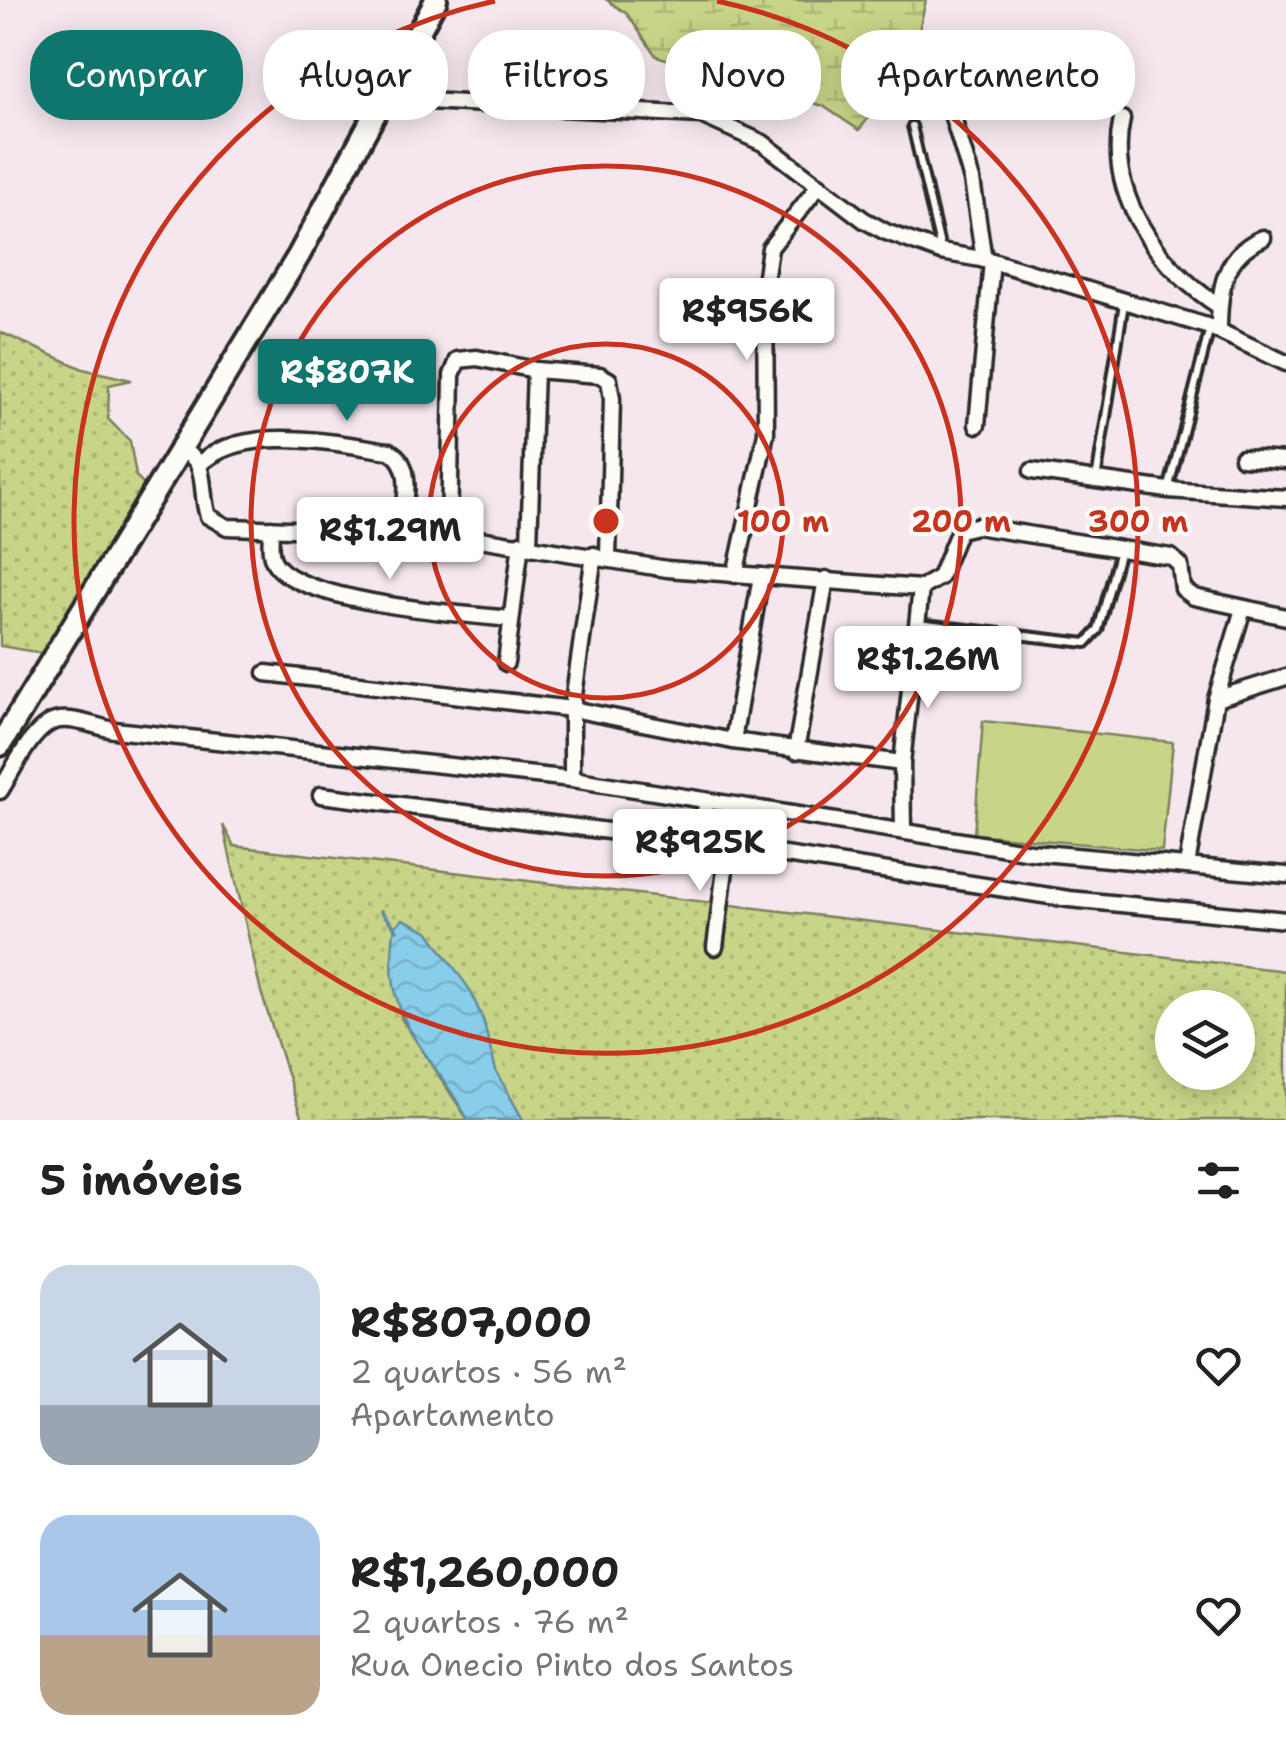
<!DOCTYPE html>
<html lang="pt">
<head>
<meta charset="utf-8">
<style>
  body { margin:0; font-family:"Shantell Sans",sans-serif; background:#f2f2f2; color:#222; height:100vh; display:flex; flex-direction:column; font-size:38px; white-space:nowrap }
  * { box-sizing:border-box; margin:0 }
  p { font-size:32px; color:#767676 }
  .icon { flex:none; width:55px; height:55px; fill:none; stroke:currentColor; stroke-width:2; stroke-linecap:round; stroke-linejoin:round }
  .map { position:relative; height:1120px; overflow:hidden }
  .details { display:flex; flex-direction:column; background:#fff; flex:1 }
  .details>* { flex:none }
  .hud { position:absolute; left:30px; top:30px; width:1228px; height:90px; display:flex; gap:20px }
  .buttons { position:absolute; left:1155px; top:990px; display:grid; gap:20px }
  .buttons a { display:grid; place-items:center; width:100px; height:100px; border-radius:50%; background:#fff; box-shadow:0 5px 25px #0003; font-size:50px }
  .price { position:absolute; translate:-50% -85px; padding:0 22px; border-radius:10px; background:#fff; color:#222; font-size:32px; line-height:65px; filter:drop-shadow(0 2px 5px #0008) }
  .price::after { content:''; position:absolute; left:50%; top:60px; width:30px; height:22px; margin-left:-15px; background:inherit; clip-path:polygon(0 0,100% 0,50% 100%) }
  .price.selected { background:#0f766e; color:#fff }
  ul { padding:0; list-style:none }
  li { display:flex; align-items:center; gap:30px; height:250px; padding:0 40px }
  li span { display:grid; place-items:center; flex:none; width:280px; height:200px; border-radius:30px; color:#555 }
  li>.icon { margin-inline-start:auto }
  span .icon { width:120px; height:120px; fill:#fffc; stroke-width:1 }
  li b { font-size:42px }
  h2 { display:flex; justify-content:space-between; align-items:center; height:120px; padding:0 40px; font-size:42px }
  .pill { padding:0 35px; border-radius:40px; background:#fff; box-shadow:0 5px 25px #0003; font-size:35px; line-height:90px }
  .pill.selected { background:#0f766e; color:#fff }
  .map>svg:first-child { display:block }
  .grass { fill:url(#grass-dots); stroke:#7a805a; stroke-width:2.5; fill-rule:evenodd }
  .wetland { fill:url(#wetland-marsh); stroke:#7a805a; stroke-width:2.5 }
  .park { fill:#c8d488; stroke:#7a805a; stroke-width:2.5 }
  .water { fill:url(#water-waves); stroke:#638c9d; stroke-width:2.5 }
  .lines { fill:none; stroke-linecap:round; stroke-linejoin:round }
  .stream { stroke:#638c9d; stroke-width:4 }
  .lane-casing { stroke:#2b2b2b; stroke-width:14 }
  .street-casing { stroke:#2b2b2b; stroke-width:21 }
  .primary-casing { stroke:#2b2b2b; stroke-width:28 }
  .lane { stroke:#fdfcf7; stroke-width:6 }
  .street { stroke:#fdfcf7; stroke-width:14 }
  .primary { stroke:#fdfcf7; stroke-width:20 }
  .ring { fill:none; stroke:#c8321e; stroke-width:5 }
  .centre { fill:#c8321e; stroke:#fdfcf7; stroke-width:5 }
  .ring-label { font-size:30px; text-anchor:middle; font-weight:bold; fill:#c8321e; stroke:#fdfcf7; stroke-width:8; stroke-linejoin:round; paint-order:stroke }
</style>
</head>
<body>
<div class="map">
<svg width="1286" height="1120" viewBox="0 0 1286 1120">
  <defs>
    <pattern id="grass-dots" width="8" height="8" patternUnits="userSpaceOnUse" patternTransform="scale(2.5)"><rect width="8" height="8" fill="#c8d488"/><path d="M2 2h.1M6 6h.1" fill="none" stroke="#acb676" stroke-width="1.8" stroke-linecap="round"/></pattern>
    <pattern id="wetland-marsh" width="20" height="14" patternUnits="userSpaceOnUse" patternTransform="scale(2.5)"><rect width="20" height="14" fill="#c8d488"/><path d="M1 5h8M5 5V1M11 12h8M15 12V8" fill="none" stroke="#acb676"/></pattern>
    <pattern id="water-waves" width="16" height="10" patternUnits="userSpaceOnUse" patternTransform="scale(2.5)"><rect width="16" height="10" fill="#88cde9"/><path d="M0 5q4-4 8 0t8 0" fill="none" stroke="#76b0c8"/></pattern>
  </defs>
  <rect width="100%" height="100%" fill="#f6e7ef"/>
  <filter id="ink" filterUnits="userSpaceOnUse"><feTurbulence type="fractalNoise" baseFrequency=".01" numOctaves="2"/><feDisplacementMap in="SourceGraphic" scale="20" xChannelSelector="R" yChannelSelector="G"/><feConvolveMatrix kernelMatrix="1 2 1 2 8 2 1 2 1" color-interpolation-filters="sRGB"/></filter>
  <g filter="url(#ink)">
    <!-- grass -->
    <g class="grass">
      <polygon points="0,332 83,369 131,380 109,385 108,419 130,441 136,476 146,488 41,653 0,646"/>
      <path d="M223,825L234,846L1286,971V1120H523L496,1071L483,1020L393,938L401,1018L468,1120H302L261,992ZM1172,1008H1238V1072H1172Z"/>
    </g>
    <!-- wetland -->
    <polygon class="wetland" points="607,0 926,0 905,91 877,107 859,130 823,106 656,56 627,14"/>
    <!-- park -->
    <g class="park">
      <polygon points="983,721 1173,742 1162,851 974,834"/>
      <polygon points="714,806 760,813 757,842 711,837"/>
    </g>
    <!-- water -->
    <path class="water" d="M403,919L428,931L470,990L483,1020L496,1071L523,1120H468C428,1045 379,1022 395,926Z"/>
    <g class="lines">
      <!-- stream -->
      <polyline class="stream" points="381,911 397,930"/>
      <!-- lane casing -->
      <g class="lane-casing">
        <g id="lane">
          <polyline points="912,126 941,250"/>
          <polyline points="1096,480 1124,303"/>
          <polyline points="1168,490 1210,328"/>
          <polyline points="917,623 1086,643 1098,630 1120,550"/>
        </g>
      </g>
      <!-- street casing -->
      <g class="street-casing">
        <g id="street">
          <polyline points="386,99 701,115 763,143 864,220 886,232 941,252 992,261 1210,327 1286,363"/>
          <polyline points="952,114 972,180 984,260"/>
          <path d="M1122,119C1105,194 1158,267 1219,306"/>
          <path d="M1219,331C1219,292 1222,255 1263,238"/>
          <polyline points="977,425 992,261"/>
          <path d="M179,451C210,457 199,492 208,516L227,527L449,534L667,569L921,588L940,577L959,530L976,526L1171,557L1180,565L1183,589L1194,597L1286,617"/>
          <polyline points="1242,458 1286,461"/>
          <path d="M200,464C244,423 335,443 389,451C416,464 405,507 400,532"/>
          <polyline points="1032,471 1168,490 1286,498"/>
          <path d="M271,528C271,541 268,556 277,566C308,603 461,614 511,619"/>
          <polyline points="449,534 452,375 458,360 477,358 535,370 600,375 609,380 612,399 608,557"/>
          <polyline points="529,544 535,370"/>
          <polyline points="735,575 766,433 765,282 770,248 819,185"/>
          <polyline points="506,663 521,543"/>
          <polyline points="266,673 572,709 733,741 902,763"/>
          <polyline points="1216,699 1286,677"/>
          <polyline points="733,741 761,576"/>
          <polyline points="796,751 826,579"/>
          <polyline points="572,779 572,709 594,555"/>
          <path d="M0,791C13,771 34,722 60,720C77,718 97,727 114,730L572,779L1031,852L1286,875"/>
          <polyline points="321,795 728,846 1069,899 1286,920"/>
          <polyline points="903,831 902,763 921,588"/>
          <polyline points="697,843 707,802"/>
          <polyline points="1187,865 1216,699 1243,609"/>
          <polyline points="715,947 728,846"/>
        </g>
      </g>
      <!-- primary casing -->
      <g class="primary-casing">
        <polyline id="primary" points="0,745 299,255 436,0"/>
      </g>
      <!-- lane -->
      <use href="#lane" class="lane"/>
      <!-- street -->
      <use href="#street" class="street"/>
      <!-- primary -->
      <use href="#primary" class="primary"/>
    </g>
  </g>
  <!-- distance rings -->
  <g class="ring">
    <circle cx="606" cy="521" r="177"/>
    <circle cx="606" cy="521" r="355"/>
    <path d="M717 1A532 532 0 1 1 495 1"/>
  </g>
  <circle cx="606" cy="521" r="15" class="centre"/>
  <g class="ring-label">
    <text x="783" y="532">100 m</text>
    <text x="961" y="532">200 m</text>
    <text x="1138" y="532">300 m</text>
  </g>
</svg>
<div class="buttons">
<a><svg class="icon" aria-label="layers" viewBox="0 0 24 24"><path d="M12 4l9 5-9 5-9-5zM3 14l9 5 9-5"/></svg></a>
</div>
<b class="price" style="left:747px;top:363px">R$956K</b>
<b class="price selected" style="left:347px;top:424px">R$807K</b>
<b class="price" style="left:390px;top:582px">R$1.29M</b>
<b class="price" style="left:928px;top:711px">R$1.26M</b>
<b class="price" style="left:700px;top:894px">R$925K</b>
<div class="hud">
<a class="pill selected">Comprar</a>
<a class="pill">Alugar</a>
<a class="pill">Filtros</a>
<a class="pill">Novo</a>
<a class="pill">Apartamento</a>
</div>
</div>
<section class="details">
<h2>5 imóveis<svg class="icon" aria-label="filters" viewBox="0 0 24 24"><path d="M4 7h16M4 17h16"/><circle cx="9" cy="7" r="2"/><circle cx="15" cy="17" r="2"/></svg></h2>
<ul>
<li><span style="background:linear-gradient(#c9d6e8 70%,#9aa5b1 0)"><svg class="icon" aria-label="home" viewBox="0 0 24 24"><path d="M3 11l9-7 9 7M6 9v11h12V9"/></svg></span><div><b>R$807,000</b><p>2 quartos · 56 m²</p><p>Apartamento</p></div><svg class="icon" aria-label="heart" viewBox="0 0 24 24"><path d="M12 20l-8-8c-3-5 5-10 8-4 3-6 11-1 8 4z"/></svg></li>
<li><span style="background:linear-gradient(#a9c7e8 60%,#b9a48a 0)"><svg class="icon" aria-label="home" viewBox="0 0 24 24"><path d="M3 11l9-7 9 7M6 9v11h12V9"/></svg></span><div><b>R$1,260,000</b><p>2 quartos · 76 m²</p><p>Rua Onecio Pinto dos Santos</p></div><svg class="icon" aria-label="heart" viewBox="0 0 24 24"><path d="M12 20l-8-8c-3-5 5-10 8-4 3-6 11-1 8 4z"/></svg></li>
</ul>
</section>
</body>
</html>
